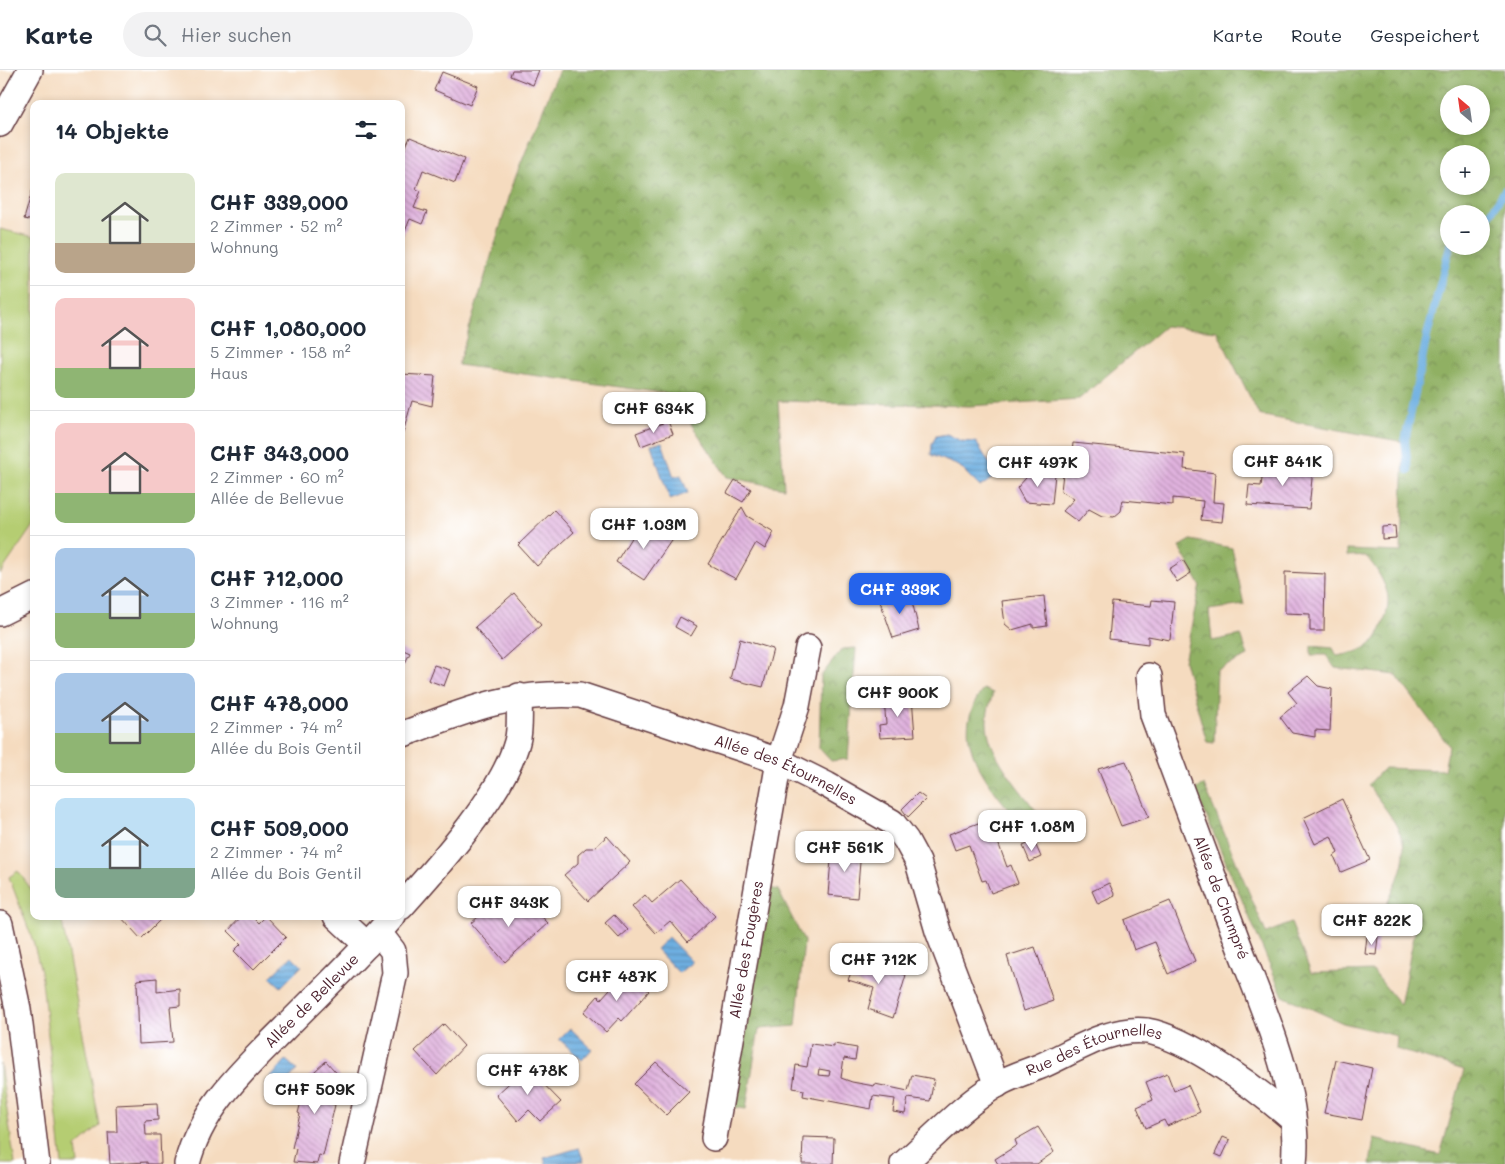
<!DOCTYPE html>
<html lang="de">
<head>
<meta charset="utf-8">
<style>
  body { margin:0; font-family:Mali,sans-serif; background:#f2f2f3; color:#1f2937; height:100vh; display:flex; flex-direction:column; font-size:19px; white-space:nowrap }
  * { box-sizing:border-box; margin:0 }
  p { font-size:16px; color:#747a83 }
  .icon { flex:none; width:28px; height:28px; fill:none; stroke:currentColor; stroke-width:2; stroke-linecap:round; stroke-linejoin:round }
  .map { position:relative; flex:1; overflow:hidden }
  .details { position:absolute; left:30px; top:30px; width:375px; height:820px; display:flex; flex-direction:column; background:#fff; border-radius:10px; box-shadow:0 2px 8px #0003 }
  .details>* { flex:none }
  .needle { width:32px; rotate:331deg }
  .fabs { position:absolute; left:1440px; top:15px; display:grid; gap:10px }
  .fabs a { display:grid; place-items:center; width:50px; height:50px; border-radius:50%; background:#fff; box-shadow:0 2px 8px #0003; font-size:25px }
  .price { position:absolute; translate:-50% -42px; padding:0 11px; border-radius:10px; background:#fff; color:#222; font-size:16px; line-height:32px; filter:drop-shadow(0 1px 2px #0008) }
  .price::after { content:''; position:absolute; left:50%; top:30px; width:15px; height:11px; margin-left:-8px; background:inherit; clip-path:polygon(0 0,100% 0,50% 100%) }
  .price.current { background:#2563eb; color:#fff }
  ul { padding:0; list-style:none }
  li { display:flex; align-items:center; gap:15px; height:125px; padding:0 25px }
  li+li { border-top:1px solid #e0e1e3 }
  li span { display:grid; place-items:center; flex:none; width:140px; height:100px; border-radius:10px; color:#555 }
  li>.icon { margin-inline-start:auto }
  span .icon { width:60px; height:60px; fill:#fffc; stroke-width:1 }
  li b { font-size:21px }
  h2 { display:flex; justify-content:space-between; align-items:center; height:60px; padding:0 25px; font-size:21px }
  header { display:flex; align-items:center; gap:30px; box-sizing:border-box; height:70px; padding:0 25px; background:#fff; border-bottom:1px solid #e0e1e3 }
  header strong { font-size:24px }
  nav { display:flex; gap:28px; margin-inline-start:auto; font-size:18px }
  .search { width:350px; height:45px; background:#f2f2f3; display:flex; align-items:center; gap:12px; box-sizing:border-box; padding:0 18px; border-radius:28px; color:#747a83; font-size:19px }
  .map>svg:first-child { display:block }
  .green { fill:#b5cd72; stroke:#80764e }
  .forest { fill:url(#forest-crowns); stroke:#6d6848; fill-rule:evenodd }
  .water { fill:url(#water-rules); stroke:#5c6786 }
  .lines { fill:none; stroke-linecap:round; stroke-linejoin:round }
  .stream { stroke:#6dafe1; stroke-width:8 }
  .building { fill:url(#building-back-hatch); fill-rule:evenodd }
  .minor-casing { stroke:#643b41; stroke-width:28 }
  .minor { stroke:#fff; stroke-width:25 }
  .labels { text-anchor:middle; stroke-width:5; stroke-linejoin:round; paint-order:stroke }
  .street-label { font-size:15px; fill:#4a1f2b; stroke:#fff }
</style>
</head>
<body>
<header>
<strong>Karte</strong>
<div class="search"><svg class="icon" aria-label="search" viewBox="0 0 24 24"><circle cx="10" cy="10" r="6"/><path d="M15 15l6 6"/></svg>Hier suchen</div>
<nav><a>Karte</a><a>Route</a><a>Gespeichert</a></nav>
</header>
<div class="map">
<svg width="1505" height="1094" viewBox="0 0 1505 1094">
  <defs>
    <pattern id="forest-crowns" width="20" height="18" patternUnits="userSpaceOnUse" patternTransform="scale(1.25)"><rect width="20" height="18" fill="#90b064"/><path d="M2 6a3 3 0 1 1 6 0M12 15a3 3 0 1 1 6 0" fill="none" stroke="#788f53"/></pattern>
    <pattern id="water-rules" width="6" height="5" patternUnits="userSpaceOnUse" patternTransform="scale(1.25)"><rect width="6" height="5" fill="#6dafe1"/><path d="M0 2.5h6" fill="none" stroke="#5c8eb7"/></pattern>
    <pattern id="building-back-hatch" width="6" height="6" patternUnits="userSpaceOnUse" patternTransform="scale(1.25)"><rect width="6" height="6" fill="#e0b2de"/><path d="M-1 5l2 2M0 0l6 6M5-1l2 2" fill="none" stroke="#b890b4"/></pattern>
  </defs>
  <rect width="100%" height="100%" fill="#fff"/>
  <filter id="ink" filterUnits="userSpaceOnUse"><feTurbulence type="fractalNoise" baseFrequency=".02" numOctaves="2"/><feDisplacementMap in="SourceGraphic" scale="10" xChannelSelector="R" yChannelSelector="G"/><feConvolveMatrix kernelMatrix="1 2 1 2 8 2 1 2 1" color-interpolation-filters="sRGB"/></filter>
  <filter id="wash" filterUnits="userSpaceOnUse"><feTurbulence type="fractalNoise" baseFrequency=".0096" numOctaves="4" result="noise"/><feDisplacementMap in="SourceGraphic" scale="20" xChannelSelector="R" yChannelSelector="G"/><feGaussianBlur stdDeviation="1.12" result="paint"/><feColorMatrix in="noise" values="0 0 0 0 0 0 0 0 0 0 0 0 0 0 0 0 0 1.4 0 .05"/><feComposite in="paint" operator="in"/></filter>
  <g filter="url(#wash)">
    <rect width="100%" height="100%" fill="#f5dbbf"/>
    <!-- green -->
    <g class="green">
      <polygon points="0,159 34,167 34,454 0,504"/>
      <polygon points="18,801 34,823 34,846 61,846 100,1056 76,1077 78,1094 62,1094 41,901 33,871 9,807"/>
      <polygon points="0,994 15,1094 0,1094"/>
    </g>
    <!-- forest -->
    <g class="forest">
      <path d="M559,0H1505V1094H1370L1374,1069L1440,1085L1464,1000L1396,979L1397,966L1343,953L1283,926L1195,720L1204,715L1266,863L1291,853L1311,903L1373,901L1400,935L1418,846L1385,839C1392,821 1405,799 1404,779C1404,759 1379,731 1368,715L1384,698L1444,700L1449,676L1396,605L1335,598L1326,585H1311V576L1333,578L1337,586C1349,584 1364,581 1373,572C1382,562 1389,541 1388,528C1388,518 1373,489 1363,486C1358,485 1352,486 1347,486V480L1401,482L1404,372L1259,345L1217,261L1165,256L1079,329L970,336L778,331L784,418L727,407L671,324L458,295L515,108ZM1449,24H1481V56H1449ZM1449,84H1481V116H1449ZM1449,144H1481V176H1449Z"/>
      <polygon points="1191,470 1232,478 1244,535 1209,540 1212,571 1241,565 1248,586 1217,600 1214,673 1207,672 1184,591 1200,515 1179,477"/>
      <polygon points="856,578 848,689 831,691 819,678 821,606 842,579"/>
      <path d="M983,619L993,623C989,636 985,648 988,662C993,689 1021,721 1037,742L1023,756C999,728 955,680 972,640C974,632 979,626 983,619Z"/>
      <polygon points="771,818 778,820 804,871 796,956 759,959 746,1039 733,1037"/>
    </g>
    <!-- water -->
    <g class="water">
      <polygon points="947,364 961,371 976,372 997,405 980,417 959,396 931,385 932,374 936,366"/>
      <polygon points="662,372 674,407 681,405 688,423 670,430 651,375"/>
      <polygon points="668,867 692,892 679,903 656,879"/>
      <polygon points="292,886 302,896 281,917 270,907"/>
      <polygon points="570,958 592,979 582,990 559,969"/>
      <polygon points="286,990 297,1000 277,1023 268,1022 266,1013"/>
      <polygon points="579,1078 584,1092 546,1094 544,1088"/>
    </g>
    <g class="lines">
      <!-- stream -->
      <g class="stream">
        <polyline points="1481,151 1489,146 1505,120"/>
        <polyline points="1408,400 1405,371 1427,266 1450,176"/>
      </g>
    </g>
    <g id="blocks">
      <!-- building -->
      <g class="building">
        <polygon points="512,0 539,0 533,15 510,6"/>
        <polygon points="442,2 478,16 470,35 434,20"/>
        <polygon points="410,67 464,89 455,113 423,100 416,119 421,121 414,138 427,142 422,154 410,149 403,166 401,165 401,88"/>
        <polygon points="33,118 34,118 34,151 24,149"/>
        <polygon points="401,304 435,306 432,336 412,331 402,366"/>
        <polygon points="668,351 673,364 641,376 636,363"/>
        <polygon points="1073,373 1185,384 1184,399 1215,403 1213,432 1224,433 1222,452 1201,450 1203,431 1173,428 1173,435 1123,430 1121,441 1114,447 1102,446 1089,439 1078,452 1063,441 1074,429 1061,421 1063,403 1070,403"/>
        <polygon points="1264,393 1313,398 1309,439 1247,435 1249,415 1261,416"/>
        <polygon points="1026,402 1055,404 1052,434 1025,432 1017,418 1026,408"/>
        <polygon points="735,410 751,419 743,432 727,423"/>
        <polygon points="742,437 747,446 774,462 765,479 756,473 736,509 708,494"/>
        <polygon points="554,440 574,462 537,496 518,475"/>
        <polygon points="642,450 673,468 644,510 616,492"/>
        <polygon points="1395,456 1396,468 1382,469 1382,457"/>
        <polygon points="1183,490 1191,503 1177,512 1169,499"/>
        <polygon points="1285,502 1325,504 1324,561 1310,561 1310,544 1285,543"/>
        <polygon points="514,523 541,555 502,590 475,557"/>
        <polygon points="910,523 919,560 893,568 880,531"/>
        <polygon points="1044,526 1047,556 1033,558 1033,554 1012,560 1005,554 1002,531"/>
        <polygon points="1152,530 1174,532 1170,570 1148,566 1148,574 1109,569 1112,532 1151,536"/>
        <polygon points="680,547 697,556 691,566 675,557"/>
        <polygon points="740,569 773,579 763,617 730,609"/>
        <polygon points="401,579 410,583 403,597 401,596"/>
        <polygon points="434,595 450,600 444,616 428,610"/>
        <polygon points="1308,606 1318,616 1332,619 1330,661 1315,660 1315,667 1292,663 1280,647 1297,633 1288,622"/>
        <polygon points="912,627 915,666 880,668 879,655 886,654 884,629"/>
        <polygon points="1126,691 1149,747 1121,756 1098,699"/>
        <polygon points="918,723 926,729 908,747 902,739"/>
        <polygon points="1342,729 1370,790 1341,802 1334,786 1338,783 1331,766 1315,774 1303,748"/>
        <polygon points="981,752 987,767 995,764 1007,797 1011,795 1018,813 991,823 986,810 982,811 969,775 955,780 949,764"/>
        <polygon points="607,766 630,792 588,831 564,805 578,793 578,785 586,778 594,778"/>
        <polygon points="1034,771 1041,787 1030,792 1023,776"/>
        <polygon points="832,778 861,780 857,828 828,825"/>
        <polygon points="680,809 715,846 688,872 670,851 656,863 632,837 645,825 652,833"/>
        <polygon points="1109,813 1115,826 1098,834 1092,821"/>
        <polygon points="509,829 520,841 529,833 548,853 505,892 471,853 491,836 495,842"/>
        <polygon points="1170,831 1195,891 1168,904 1155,872 1134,880 1124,850"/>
        <polygon points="614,845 628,860 619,868 605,853"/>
        <polygon points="120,846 164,846 141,869"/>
        <polygon points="242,846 252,846 259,853 266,846 286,867 253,900 234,881 241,874 228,861"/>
        <polygon points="1367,866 1378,867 1376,885 1365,884"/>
        <polygon points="1035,877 1053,931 1024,941 1007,886"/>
        <polygon points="857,887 906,905 893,948 868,939 874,918 848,910"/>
        <polygon points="627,900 649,921 622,951 619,948 606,962 584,942 598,926 601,929"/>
        <polygon points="157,908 157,922 180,919 180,936 170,937 173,972 139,974 137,910"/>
        <polygon points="444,954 464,976 437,1005 415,981"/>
        <path d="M811,974L834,977V974L857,978L855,990L844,988L841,1008L852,1012L874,1016L875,1014L908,1021L912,1005L934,1009L930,1031L908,1028L905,1044L893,1042L895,1029L873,1026L871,1039L803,1026L804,1020L793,1018L796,995L807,997ZM819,999L830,1001L829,1006L818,1005Z"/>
        <polygon points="1336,990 1372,998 1362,1050 1324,1043"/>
        <polygon points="326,991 341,1008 330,1018 333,1020 329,1033 335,1035 323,1086 319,1085 317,1094 293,1092 296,1079 292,1078 300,1044 298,1043 306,1014 304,1011"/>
        <polygon points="656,992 689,1022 666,1045 634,1014"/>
        <polygon points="527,997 561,1032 540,1051 529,1040 518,1051 496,1025"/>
        <polygon points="1167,1003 1174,1021 1188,1015 1200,1042 1167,1056 1164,1050 1146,1058 1137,1037 1153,1030 1146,1012"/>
        <polygon points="157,1033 158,1050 145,1051 146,1065 160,1065 161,1094 147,1094 147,1092 110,1094 108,1062 117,1062 116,1035"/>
        <polygon points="1038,1057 1054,1082 1037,1094 998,1094 995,1089 1017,1075 1015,1070"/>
        <polygon points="803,1067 834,1068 833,1094 802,1094"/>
        <polygon points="1223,1067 1230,1070 1222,1087 1215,1084"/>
      </g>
    </g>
  </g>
  <g filter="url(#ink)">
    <use href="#blocks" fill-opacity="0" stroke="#643b41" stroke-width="1"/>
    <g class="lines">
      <!-- minor casing -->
      <g class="minor-casing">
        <g id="minor">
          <polyline points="0,54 30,0"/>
          <polyline points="0,543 34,526"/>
          <path id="s1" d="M1149,606L1153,645C1180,718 1207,791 1235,865C1260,933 1302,1019 1294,1094"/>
          <path id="s2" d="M401,665C464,641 511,621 580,625L779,691L827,715L892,752L906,770L918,792L938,861L997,1015"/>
          <path d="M401,837C437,797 503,724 517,672C521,658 519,641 519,626"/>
          <polyline points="336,846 367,875"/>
          <polyline points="0,854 18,939 37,1094"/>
          <path id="s3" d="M714,1068L779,691L797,636L808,578"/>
          <path id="s4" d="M187,1094C200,1040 243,1000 281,962C319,923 358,887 393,846"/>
          <polyline points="352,1094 395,903 393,881 379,863"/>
          <path id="s5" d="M903,1094C933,1068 962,1036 996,1015C1009,1007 1026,1002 1041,996C1073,982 1111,956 1147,961C1191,969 1258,1020 1292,1049"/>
        </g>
      </g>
      <!-- minor -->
      <use href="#minor" class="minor"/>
    </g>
  </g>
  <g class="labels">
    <!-- street labels -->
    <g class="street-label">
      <text dy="5" stroke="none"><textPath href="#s2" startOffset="404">Allée des Étournelles</textPath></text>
      <text dy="5" stroke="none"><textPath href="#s1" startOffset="234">Allée de Champré</textPath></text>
      <text dy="5" stroke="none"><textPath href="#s3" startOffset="191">Allée des Fougères</textPath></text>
      <text dy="5" stroke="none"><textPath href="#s4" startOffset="208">Allée de Bellevue</textPath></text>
      <text dy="5" stroke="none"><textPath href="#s5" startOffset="228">Rue des Étournelles</textPath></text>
    </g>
  </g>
</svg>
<div class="fabs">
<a><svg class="needle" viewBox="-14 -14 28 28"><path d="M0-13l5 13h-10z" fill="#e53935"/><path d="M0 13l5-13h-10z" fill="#747a83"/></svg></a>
<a>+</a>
<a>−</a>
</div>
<b class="price" style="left:654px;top:364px">CHF 634K</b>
<b class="price" style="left:1283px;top:417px">CHF 841K</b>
<b class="price" style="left:1038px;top:418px">CHF 497K</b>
<b class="price" style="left:644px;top:480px">CHF 1.03M</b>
<b class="price current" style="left:900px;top:545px">CHF 339K</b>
<b class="price" style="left:898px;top:648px">CHF 900K</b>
<b class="price" style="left:1032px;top:782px">CHF 1.08M</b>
<b class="price" style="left:845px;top:803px">CHF 561K</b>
<b class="price" style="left:509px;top:858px">CHF 343K</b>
<b class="price" style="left:1372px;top:876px">CHF 822K</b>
<b class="price" style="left:879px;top:915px">CHF 712K</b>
<b class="price" style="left:617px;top:932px">CHF 487K</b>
<b class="price" style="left:528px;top:1026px">CHF 478K</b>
<b class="price" style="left:315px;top:1045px">CHF 509K</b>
<section class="details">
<h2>14 Objekte<svg class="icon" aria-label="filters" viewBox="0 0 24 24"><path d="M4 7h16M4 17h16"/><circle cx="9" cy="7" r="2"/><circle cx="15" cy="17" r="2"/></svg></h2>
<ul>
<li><span style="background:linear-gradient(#dfe7d0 70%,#b9a48a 0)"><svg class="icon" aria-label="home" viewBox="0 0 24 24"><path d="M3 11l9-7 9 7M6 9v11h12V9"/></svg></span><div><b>CHF 339,000</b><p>2 Zimmer · 52 m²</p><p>Wohnung</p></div></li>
<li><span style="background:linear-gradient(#f6c9c9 70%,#8fb573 0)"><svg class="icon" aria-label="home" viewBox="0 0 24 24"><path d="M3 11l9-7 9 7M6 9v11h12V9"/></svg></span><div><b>CHF 1,080,000</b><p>5 Zimmer · 158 m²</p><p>Haus</p></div></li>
<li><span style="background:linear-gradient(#f6c9c9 70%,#8fb573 0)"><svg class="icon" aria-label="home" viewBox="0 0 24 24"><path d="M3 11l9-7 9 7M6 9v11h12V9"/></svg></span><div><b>CHF 343,000</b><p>2 Zimmer · 60 m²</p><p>Allée de Bellevue</p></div></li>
<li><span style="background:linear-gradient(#a9c7e8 65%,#8fb573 0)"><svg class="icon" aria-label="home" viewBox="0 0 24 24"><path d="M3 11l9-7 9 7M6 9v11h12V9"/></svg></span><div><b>CHF 712,000</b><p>3 Zimmer · 116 m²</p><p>Wohnung</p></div></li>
<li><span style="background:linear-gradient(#a9c7e8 60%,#8fb573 0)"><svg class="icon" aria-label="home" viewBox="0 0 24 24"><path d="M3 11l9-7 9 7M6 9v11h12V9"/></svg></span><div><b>CHF 478,000</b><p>2 Zimmer · 74 m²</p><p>Allée du Bois Gentil</p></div></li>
<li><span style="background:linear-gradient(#bfe0f5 70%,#7fa58c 0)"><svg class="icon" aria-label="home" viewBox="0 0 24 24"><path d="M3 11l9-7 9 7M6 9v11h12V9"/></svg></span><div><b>CHF 509,000</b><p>2 Zimmer · 74 m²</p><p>Allée du Bois Gentil</p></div></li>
</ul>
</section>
</div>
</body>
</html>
